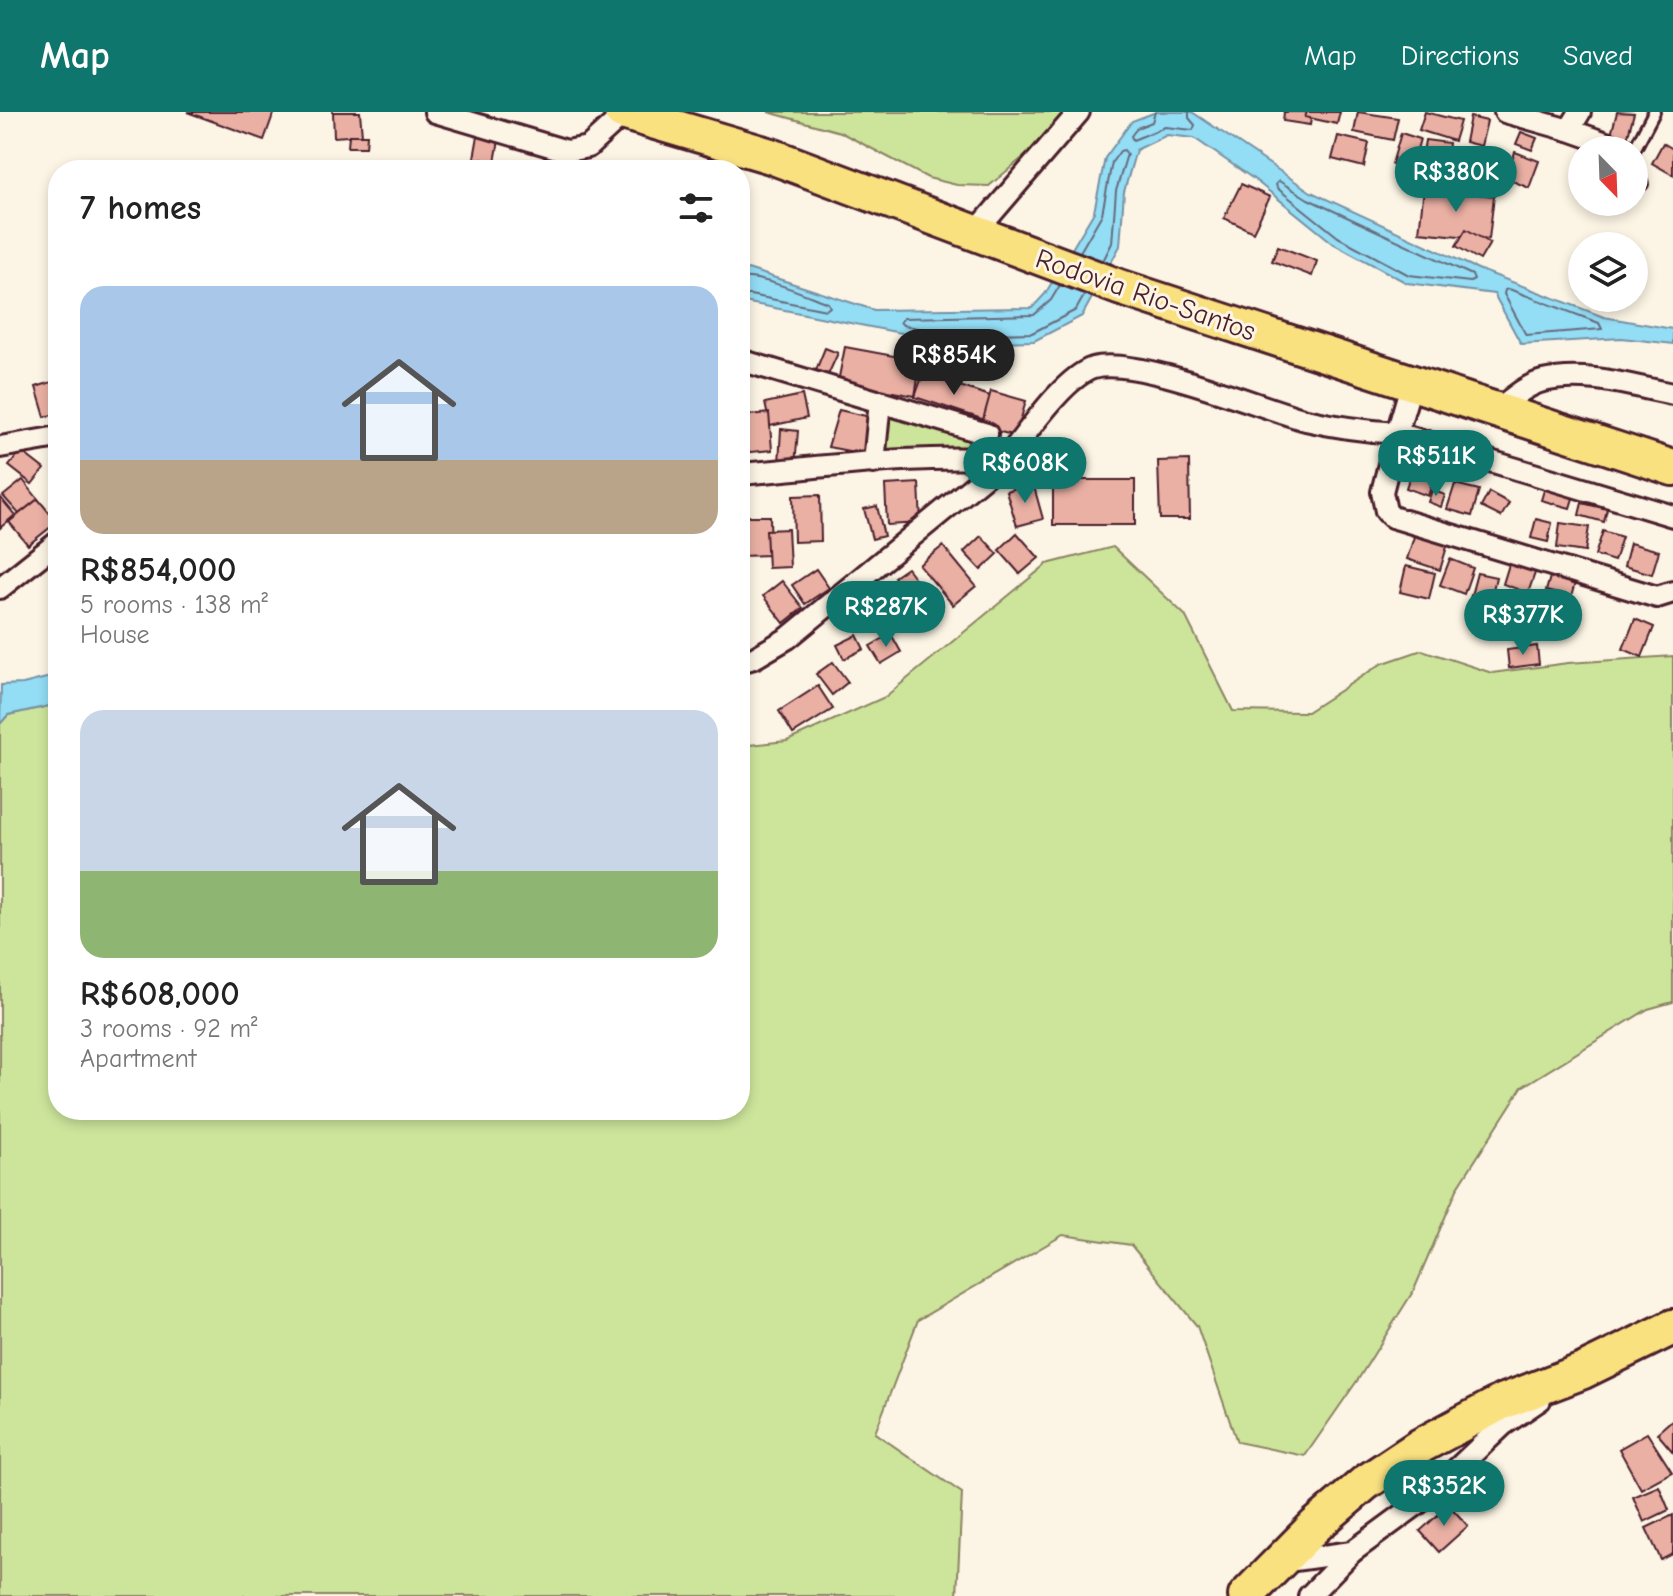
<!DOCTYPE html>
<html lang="en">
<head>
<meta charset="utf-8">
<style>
  body { margin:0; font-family:"Comic Neue",sans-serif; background:#f2f2f2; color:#222; height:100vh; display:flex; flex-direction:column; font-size:30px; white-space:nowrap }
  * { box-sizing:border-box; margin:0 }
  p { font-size:26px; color:#767676 }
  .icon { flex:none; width:44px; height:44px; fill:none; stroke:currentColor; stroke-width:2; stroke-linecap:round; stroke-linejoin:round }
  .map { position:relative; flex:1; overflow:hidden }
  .panel { position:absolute; left:48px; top:48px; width:702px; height:960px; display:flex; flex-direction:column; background:#fff; border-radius:32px; box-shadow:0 4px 12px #0003 }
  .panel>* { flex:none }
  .needle { width:52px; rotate:157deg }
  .fabs { position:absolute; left:1568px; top:24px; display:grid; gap:16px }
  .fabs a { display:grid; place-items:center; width:80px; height:80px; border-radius:50%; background:#fff; box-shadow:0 4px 12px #0003; font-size:40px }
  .price { position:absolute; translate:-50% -68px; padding:0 18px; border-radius:28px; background:#0f766e; color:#fff; font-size:26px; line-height:52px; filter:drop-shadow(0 2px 4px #0008) }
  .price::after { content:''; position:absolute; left:50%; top:48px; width:24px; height:18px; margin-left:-12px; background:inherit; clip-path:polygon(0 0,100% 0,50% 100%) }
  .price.selected { background:#222; color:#fff }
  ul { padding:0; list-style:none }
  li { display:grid; align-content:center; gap:16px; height:424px; padding:0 32px }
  li span { display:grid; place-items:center; height:248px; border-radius:24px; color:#555 }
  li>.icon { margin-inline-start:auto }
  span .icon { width:144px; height:144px; fill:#fffc; stroke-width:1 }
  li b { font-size:34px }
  h2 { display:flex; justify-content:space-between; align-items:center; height:96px; padding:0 32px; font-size:34px }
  header { display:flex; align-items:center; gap:48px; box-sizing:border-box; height:112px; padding:0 40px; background:#0f766e; color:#fff }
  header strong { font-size:38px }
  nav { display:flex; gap:44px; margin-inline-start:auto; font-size:28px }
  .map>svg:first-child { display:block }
  .green { fill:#cce59b; stroke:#8b8263; stroke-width:2 }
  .water { fill:#93ddf5; stroke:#7691a4; stroke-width:2 }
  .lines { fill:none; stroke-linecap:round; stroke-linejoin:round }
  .shore { stroke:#676b7c; stroke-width:2 }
  .building { fill:#eab0a4; stroke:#4a1f2b; stroke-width:2 }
  .service-casing { stroke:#4a1f2b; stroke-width:16 }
  .minor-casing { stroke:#4a1f2b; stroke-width:26 }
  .trunk-casing { stroke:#4a1f2b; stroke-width:40 }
  .service { stroke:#fcf5e5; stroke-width:10 }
  .minor { stroke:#fcf5e5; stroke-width:20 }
  .trunk { stroke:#fae180; stroke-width:34 }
  .labels { text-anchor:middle; stroke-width:6; stroke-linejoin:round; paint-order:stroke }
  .street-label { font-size:28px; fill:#4a1f2b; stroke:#fcf5e5 }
</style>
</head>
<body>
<header>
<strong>Map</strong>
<nav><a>Map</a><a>Directions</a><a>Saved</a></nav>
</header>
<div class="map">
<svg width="1673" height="1484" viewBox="0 0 1673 1484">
  <rect width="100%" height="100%" fill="#fcf5e5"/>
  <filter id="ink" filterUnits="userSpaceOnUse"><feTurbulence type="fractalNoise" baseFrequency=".0125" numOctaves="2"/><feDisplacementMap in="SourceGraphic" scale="16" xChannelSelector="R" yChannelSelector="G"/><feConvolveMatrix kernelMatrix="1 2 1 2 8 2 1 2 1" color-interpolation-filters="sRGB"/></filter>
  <g filter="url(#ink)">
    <!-- green -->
    <g class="green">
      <polygon points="768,0 1064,0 1027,42 989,74 957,73 928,66 840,20"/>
      <polygon points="883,295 981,324 973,343 878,346"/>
      <polygon points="1113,435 1185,503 1233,599 1307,600 1381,552 1422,538 1492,561 1568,551 1673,544 1673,890 1648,897 1522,975 1458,1075 1414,1178 1359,1266 1305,1344 1237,1330 1197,1214 1131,1133 1063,1123 918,1208 875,1321 962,1381 957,1484 0,1484 0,612 8,603 58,592 58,998 740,998 740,634 787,629 885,585 1047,452"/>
    </g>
    <!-- water -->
    <g class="water">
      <polygon points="1156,0 1192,0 1311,80 1478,157 1604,205 1673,217 1673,232 1622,226 1521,232 1494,182 1407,171 1334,132 1255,68 1194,26 1167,23 1136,38 1124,80 1120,134 1082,204 1034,229 951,231 749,191 740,191 740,160 748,157 874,198 1032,196 1045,182 1094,100 1105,46 1132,9"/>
      <polygon points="58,563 58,592 8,603 0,612 1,573 23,572"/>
    </g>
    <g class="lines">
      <!-- shore -->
      <g class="shore">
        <polyline points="1155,0 1152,10 1137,16 1131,24 1133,28 1165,15 1193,18 1195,13 1189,6 1189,0"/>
        <polygon points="1279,69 1308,87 1472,163 1474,168 1470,170 1409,163 1338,125 1277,76 1276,72"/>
        <polyline points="1080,140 1102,102 1112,50 1120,39 1124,38 1127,42 1116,79 1112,131 1103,149"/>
        <path d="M740,166C764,164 804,182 828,191L830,195L826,198L750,183H740"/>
        <polyline points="1060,173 1051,188 1034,203 904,206 900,210 903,213 952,223 1032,221 1076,198 1085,182"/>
        <polygon points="1509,177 1599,211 1602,217 1526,223 1504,182 1505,178"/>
      </g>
    </g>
    <!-- building -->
    <g class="building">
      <polygon points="187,0 274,0 264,28"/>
      <polygon points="333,0 360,0 362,23 334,25"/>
      <polygon points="1284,0 1312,0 1310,13 1283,9"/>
      <polygon points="1307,0 1340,0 1337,12 1305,5"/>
      <polygon points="1358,0 1398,6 1393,28 1354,20"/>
      <polygon points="1425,0 1460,9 1454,29 1419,18"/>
      <polygon points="1617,0 1634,1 1627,27 1611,23"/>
      <polygon points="1470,5 1487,9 1481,34 1465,30"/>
      <polygon points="1521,20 1537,26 1532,38 1516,32"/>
      <polygon points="1401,21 1420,27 1411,58 1392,52"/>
      <polygon points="349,23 367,23 366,35 348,35"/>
      <polygon points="478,24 499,28 495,50 474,46"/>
      <polygon points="1338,24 1369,31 1364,55 1332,47"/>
      <polygon points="1425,28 1449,31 1446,59 1421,55"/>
      <polygon points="1663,31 1673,37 1673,63 1652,51"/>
      <polygon points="1515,40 1539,49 1529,76 1505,66"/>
      <polygon points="1241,72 1270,85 1253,120 1224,106"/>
      <polygon points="1424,76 1494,84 1489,127 1419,120"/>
      <polygon points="1466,117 1490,131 1480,148 1456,134"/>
      <polygon points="1278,134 1317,149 1312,164 1272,149"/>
      <polygon points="845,235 921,249 915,284 838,270"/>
      <polygon points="825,236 838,241 828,263 816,258"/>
      <polygon points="923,262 993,285 985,308 915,285"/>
      <polygon points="58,268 58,301 45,305 36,275"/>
      <polygon points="991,279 1026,289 1016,324 981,315"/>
      <polygon points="802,283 807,306 770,314 765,291"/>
      <polygon points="839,298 875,306 870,343 828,335"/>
      <polygon points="769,301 772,338 740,341 740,304"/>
      <polygon points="781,317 798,319 795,353 779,352"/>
      <polygon points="1420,333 1442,340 1428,384 1406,376"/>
      <polygon points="21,339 44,357 32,372 9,354"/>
      <polygon points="1189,348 1190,407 1160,407 1158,349"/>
      <polygon points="1468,348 1478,353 1468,370 1458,365"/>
      <polygon points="23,368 38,387 19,402 3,384"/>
      <rect x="1053" y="368" width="82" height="45"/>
      <polygon points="919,371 921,411 887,413 885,373"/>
      <polygon points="1033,371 1043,407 1017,414 1006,379"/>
      <polygon points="1455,372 1479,378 1472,404 1447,397"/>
      <polygon points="1545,375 1574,383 1570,396 1541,388"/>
      <polygon points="1432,378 1445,383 1441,395 1428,390"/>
      <polygon points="1489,380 1509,391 1501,405 1481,395"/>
      <polygon points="820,383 821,429 794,430 793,384"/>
      <polygon points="0,385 15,403 0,416"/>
      <polygon points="38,387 57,410 28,433 9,410"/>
      <polygon points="1582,391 1607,397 1604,410 1579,403"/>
      <polygon points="877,394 884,424 872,427 864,397"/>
      <polygon points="740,404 770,404 771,443 740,444"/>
      <polygon points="1536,407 1552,411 1548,430 1531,426"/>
      <polygon points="1560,411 1589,415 1585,440 1557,436"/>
      <polygon points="788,417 790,455 768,456 766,418"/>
      <polygon points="1416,418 1449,428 1440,458 1407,447"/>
      <polygon points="1603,419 1622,425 1614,449 1595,443"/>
      <polygon points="1017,421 1039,446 1020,462 999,438"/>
      <polygon points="981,424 998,442 981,458 964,440"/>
      <polygon points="1630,431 1659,439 1652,462 1624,454"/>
      <polygon points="943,434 976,474 953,493 919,453"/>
      <polygon points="1450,447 1473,456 1464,482 1440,473"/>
      <polygon points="1510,449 1536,458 1528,481 1503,472"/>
      <polygon points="1406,454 1435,461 1429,487 1400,480"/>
      <polygon points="907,456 929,485 916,495 894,465"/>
      <polygon points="816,457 829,476 805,492 792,473"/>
      <polygon points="1552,458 1577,464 1571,485 1546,479"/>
      <polygon points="1477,461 1496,465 1489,495 1469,491"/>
      <polygon points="782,469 803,496 784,511 763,484"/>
      <polygon points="1635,507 1654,515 1642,545 1623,537"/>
      <polygon points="891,522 901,540 881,552 870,534"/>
      <polygon points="857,523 864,537 844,547 837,533"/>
      <polygon points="1537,534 1539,552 1509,556 1507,538"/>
      <polygon points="833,550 848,570 832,583 816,562"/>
      <polygon points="818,574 833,597 793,622 779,599"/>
      <polygon points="1673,1307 1673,1340 1657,1321"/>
      <polygon points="1647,1321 1672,1360 1641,1377 1619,1337"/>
      <polygon points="1659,1374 1669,1398 1644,1410 1633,1385"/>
      <polygon points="1449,1393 1468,1414 1439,1440 1420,1419"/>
      <polygon points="1673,1403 1673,1442 1661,1448 1646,1416"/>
    </g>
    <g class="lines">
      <!-- service casing -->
      <g class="service-casing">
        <g id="service">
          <polyline points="1634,38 1654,0"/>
          <polyline points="1634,45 1642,72"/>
        </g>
      </g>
      <!-- minor casing -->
      <g class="minor-casing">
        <g id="minor">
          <polyline points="435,0 567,39 588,35 625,1"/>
          <polyline points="1505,0 1569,18 1626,38"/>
          <polyline points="1569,18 1580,0"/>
          <polyline points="975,121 1079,0"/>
          <polyline points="740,248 987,322 974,346"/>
          <path d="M1496,299C1510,288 1526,273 1543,269C1586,259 1631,274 1673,282"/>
          <polyline points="0,335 58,325"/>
          <polyline points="874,351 880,289"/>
          <path d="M740,362C827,355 918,342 1005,348C1026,323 1063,266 1093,256C1136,244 1259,295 1306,308C1336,315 1366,319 1397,321L1412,270"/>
          <polyline points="1673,404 1397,321 1382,380 1386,399 1392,405 1657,485 1673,480"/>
          <polyline points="0,476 58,430"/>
          <polyline points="740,550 754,546 788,526 1005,348"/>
          <polyline points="1280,1450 1352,1440"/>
          <polyline points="1309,1484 1352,1440 1427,1385 1503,1313 1540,1288"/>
        </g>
      </g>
      <!-- trunk casing -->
      <g class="trunk-casing">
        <g id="trunk">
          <polyline points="622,0 771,44 1119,175 1673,356"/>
          <polyline points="1246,1484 1315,1414 1365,1371 1422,1333 1502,1290 1583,1259 1673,1215"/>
        </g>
      </g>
      <!-- service -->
      <use href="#service" class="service"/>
      <!-- minor -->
      <use href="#minor" class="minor"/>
      <!-- trunk -->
      <use href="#trunk" class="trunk"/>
    </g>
  </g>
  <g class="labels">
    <!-- street labels -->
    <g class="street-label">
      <text transform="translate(1146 182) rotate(19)" y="10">Rodovia Rio-Santos</text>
    </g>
  </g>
</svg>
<div class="fabs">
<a><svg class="needle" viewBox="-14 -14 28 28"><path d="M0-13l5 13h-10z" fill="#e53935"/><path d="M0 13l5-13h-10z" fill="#767676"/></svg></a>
<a><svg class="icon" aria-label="layers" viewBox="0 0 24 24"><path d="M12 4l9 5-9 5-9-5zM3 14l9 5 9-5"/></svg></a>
</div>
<b class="price" style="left:1456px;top:102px">R$380K</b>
<b class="price selected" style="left:954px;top:285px">R$854K</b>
<b class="price" style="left:1436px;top:386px">R$511K</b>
<b class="price" style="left:1025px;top:393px">R$608K</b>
<b class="price" style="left:886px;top:537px">R$287K</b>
<b class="price" style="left:1523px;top:545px">R$377K</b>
<b class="price" style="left:1444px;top:1416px">R$352K</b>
<section class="panel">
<h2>7 homes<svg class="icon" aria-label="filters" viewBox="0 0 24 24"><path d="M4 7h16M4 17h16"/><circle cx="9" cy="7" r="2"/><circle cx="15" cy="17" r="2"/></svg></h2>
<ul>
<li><span style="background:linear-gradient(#a9c7e8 70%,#b9a48a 0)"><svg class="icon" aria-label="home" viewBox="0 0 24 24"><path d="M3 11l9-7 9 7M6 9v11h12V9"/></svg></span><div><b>R$854,000</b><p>5 rooms · 138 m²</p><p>House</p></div></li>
<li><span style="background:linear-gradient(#c9d6e8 65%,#8fb573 0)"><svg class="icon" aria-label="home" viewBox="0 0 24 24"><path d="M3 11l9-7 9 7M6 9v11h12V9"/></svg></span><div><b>R$608,000</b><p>3 rooms · 92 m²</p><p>Apartment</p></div></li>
</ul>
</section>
</div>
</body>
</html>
